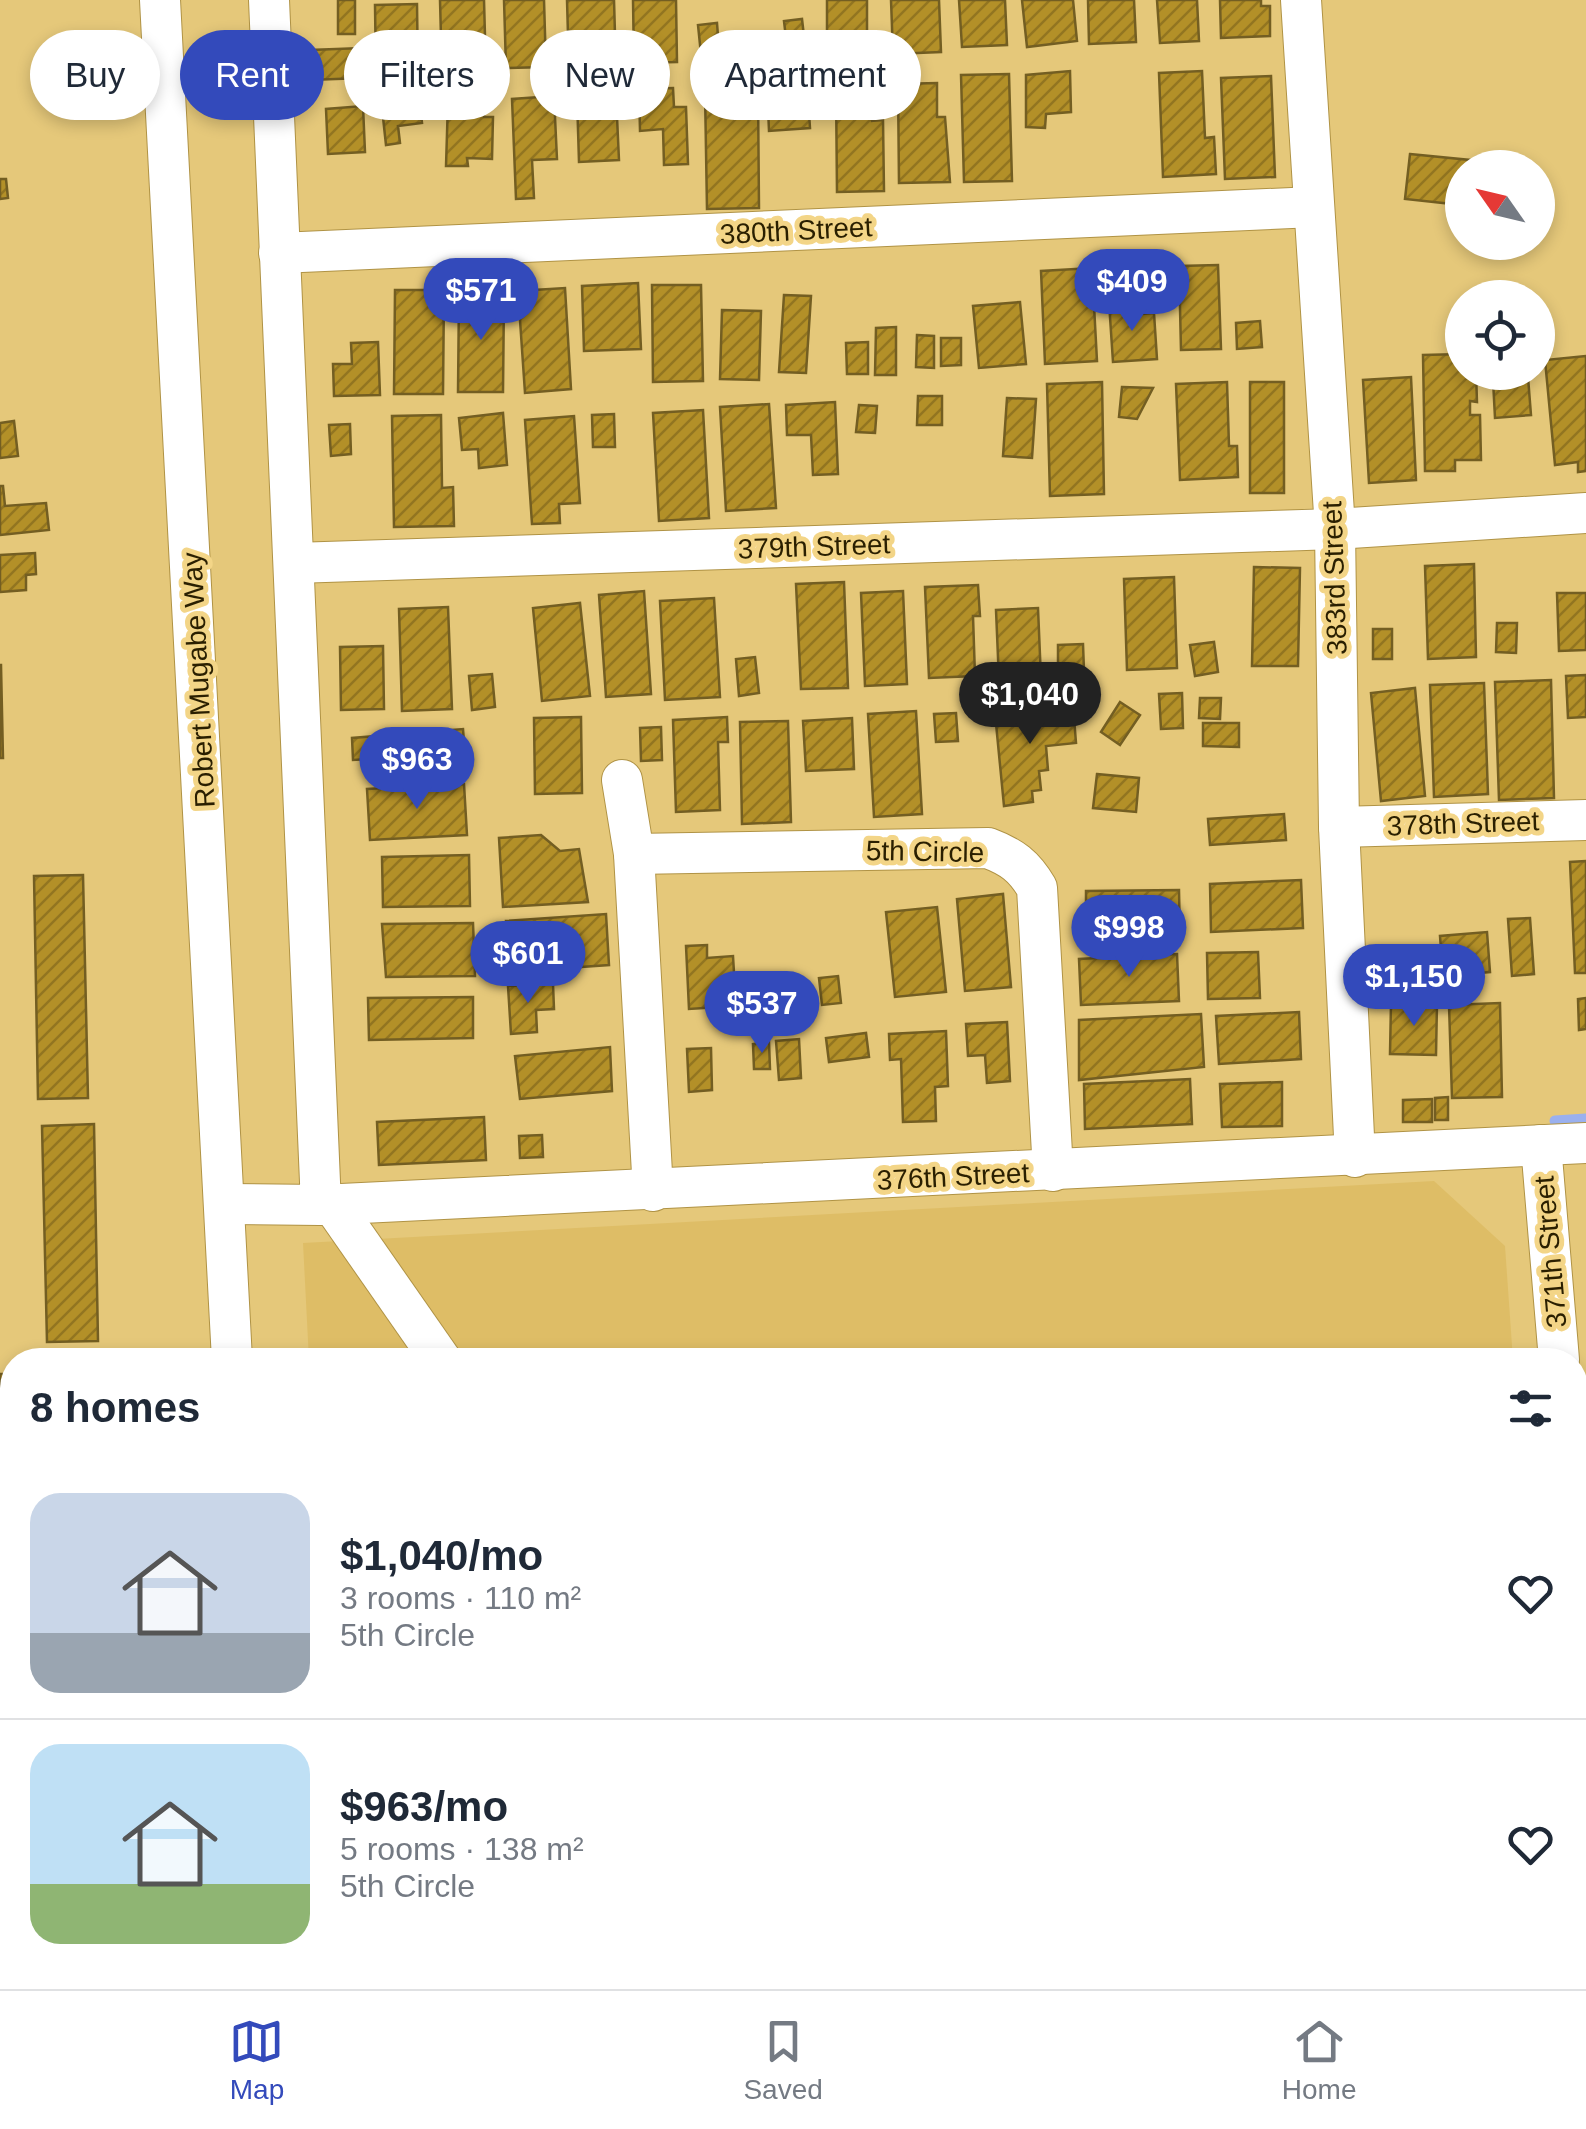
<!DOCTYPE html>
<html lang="en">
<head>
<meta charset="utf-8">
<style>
  body { margin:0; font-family:Helvetica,sans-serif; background:#f2f2f3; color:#1f2937; height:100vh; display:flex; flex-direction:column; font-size:38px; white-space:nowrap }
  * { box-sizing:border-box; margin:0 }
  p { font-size:32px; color:#747a83 }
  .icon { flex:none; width:55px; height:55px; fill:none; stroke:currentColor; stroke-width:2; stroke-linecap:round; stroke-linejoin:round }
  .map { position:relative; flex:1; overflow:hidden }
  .details { position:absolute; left:0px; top:1348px; width:1588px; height:642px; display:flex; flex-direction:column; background:#fff; border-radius:40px 40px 0 0; box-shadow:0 5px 15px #0003 }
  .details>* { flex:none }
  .guide { position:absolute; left:30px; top:30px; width:1000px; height:90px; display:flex; gap:20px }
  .needle { width:65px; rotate:304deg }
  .buttons { position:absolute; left:1445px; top:150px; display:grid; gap:20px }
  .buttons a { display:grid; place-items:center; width:110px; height:110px; border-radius:50%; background:#fff; box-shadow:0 5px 15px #0003; font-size:50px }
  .price { position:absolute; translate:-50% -85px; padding:0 22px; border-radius:35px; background:#334abb; color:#fff; font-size:32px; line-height:65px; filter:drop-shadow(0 2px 5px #0008) }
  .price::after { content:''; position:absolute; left:50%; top:60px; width:30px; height:22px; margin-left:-15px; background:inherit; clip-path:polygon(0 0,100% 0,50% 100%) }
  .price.selected { background:#222; color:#fff }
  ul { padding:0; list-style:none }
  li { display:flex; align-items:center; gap:30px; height:250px; padding:0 30px }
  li+li { border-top:2px solid #e0e1e3 }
  li span { display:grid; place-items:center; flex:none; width:280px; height:200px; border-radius:30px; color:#555 }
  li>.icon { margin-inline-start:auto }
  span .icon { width:120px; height:120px; fill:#fffc; stroke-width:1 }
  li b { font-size:42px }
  h2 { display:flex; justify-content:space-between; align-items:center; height:120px; padding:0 30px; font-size:42px }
  .pill { padding:0 35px; border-radius:45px; background:#fff; box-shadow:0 5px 15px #0003; font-size:35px; line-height:90px }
  .pill.selected { background:#334abb; color:#fff }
  .tabs { display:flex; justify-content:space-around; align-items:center; height:140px; border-top:2px solid #e0e1e3; background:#fff; font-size:28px; color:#747a83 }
  .tabs a { display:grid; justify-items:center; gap:5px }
  .tabs .selected { color:#334abb }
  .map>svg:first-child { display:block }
  .built { fill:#debd66 }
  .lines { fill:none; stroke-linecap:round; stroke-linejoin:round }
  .stream { stroke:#9ab0ee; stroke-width:11 }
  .building { fill:url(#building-hatch); stroke:#735e22; stroke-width:2.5 }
  .minor-casing { stroke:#b09345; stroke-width:42 }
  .minor { stroke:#fff; stroke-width:40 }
  .labels { text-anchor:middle; stroke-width:10; stroke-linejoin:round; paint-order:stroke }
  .street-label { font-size:28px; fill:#2a1f00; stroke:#f3d587 }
</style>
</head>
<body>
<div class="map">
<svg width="1586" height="1989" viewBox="0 0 1586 1989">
  <defs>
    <pattern id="building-hatch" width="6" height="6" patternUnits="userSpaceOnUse" patternTransform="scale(2.5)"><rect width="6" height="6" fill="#b39028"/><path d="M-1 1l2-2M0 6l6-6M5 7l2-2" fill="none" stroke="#927520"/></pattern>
  </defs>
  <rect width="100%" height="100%" fill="#e5c87a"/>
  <!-- built -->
  <g class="built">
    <polygon points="1434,1181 1505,1246 1513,1360 309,1360 303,1243"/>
    <polygon points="343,1978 1553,1978 1554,1989 344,1989"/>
  </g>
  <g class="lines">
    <!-- stream -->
    <polyline class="stream" points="1555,1121 1586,1119"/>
  </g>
  <!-- building -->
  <g class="building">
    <rect x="338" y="0" width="17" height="34"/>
    <polygon points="440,0 484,0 486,73 442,75"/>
    <polygon points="504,0 544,0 546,67 506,68"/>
    <polygon points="567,0 614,0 616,69 569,70"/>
    <polygon points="633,0 676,0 677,62 634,63"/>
    <polygon points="827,0 867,0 867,54 827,55"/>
    <polygon points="891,0 939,0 941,52 893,54"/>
    <polygon points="959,0 1005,0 1007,45 962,47"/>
    <polygon points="1022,0 1073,0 1077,41 1027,47"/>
    <polygon points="1088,0 1134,0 1136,42 1089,44"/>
    <polygon points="1157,0 1197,0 1199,41 1160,43"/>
    <polygon points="1220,0 1261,0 1261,6 1270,6 1270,36 1221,38"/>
    <polygon points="417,4 418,75 376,76 375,5"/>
    <polygon points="802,19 806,54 769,58 767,40 786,38 784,21"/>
    <polygon points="717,23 720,62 702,64 698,25"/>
    <polygon points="362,48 362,78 310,80 310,50"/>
    <polygon points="1070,71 1071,112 1046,114 1045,128 1026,127 1026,75"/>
    <polygon points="1202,71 1205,138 1214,137 1216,174 1163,177 1159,73"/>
    <polygon points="1009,74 1012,181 964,182 961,75"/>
    <polygon points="1271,76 1275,177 1225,179 1221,78"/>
    <polygon points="807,82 810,128 769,131 767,84"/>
    <polygon points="937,83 937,117 945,117 950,182 899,183 898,84"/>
    <polygon points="673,88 674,107 686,107 688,164 664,165 663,129 640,131 639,89"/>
    <polygon points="836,88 872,88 872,121 883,120 884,191 837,192"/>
    <polygon points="705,91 758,91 759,208 707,209"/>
    <polygon points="616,95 619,160 579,162 577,97"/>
    <polygon points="554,96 557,159 532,160 534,198 516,199 512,99"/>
    <polygon points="448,101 484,103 484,117 493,117 492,159 467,158 468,166 446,166"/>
    <polygon points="420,104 422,123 398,126 400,143 386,145 382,108"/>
    <polygon points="363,106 365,152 328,154 326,109"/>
    <polygon points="1410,154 1470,160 1470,168 1462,168 1462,205 1405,199"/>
    <polygon points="0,179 6,179 8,198 0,199"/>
    <polygon points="1218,265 1221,349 1181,350 1179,266"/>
    <polygon points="1092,268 1097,361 1045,364 1041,271"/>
    <polygon points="638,283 641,349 584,351 582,286"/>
    <polygon points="652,285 701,285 703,381 653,382"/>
    <polygon points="565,288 571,389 525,393 518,291"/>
    <polygon points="395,290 444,290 443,394 394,394"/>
    <polygon points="459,294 504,295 503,392 458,392"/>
    <polygon points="784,295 811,296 806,373 779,372"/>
    <polygon points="1129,300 1130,315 1154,313 1157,359 1113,362 1109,302"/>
    <polygon points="1020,302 1026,364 979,368 973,306"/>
    <polygon points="722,310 761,311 759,380 720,379"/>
    <polygon points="1260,321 1262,347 1237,349 1236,323"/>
    <polygon points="896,327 896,375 875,375 876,328"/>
    <polygon points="917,335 934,336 934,368 916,367"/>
    <polygon points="941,338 961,338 961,365 941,366"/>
    <polygon points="378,342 380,395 334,396 333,364 352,364 351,343"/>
    <polygon points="868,342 868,374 847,374 846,343"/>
    <polygon points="1462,354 1462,372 1476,372 1477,402 1470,401 1470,415 1480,415 1481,460 1455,460 1455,471 1425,471 1423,355"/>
    <polygon points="1586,356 1586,471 1578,472 1578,462 1555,465 1545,360"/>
    <polygon points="1411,377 1416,480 1369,483 1363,380"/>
    <polygon points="1528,377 1531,415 1495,418 1493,380"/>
    <polygon points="1102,382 1104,494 1050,496 1047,384"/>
    <polygon points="1227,382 1229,446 1237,446 1238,477 1180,480 1176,384"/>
    <rect x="1250" y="382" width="34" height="111"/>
    <polygon points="1122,387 1153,388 1137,419 1119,417"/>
    <polygon points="918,396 942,396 942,425 917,425"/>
    <polygon points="1007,398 1036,399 1032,458 1003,456"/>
    <polygon points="835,402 838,474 813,475 811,435 787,435 786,405"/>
    <polygon points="769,404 776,508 726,511 720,407"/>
    <polygon points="859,405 877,406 875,433 856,432"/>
    <polygon points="703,410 709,518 659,521 653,413"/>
    <polygon points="503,413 507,465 479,468 478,449 462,450 459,418"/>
    <polygon points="614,414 615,447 593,447 592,415"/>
    <polygon points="441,415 442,488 453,487 454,526 394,527 392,416"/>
    <polygon points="574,416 580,503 559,504 560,523 532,524 525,420"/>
    <polygon points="14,421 18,456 0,458 0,423"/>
    <polygon points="350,424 351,454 331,456 329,425"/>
    <polygon points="0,486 3,486 5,506 46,503 49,530 0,535"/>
    <polygon points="35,553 36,574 26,575 26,590 0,592 0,555"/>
    <polygon points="1474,564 1476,657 1428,659 1425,566"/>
    <polygon points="1254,567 1300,568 1298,666 1252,666"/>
    <polygon points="1174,577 1177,668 1127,670 1124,579"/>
    <polygon points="844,582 848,688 801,689 796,584"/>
    <polygon points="978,585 980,616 973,616 975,676 929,678 925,587"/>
    <polygon points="644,591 651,694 606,697 599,595"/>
    <polygon points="903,591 907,684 865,686 861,593"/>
    <polygon points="1557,593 1586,593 1586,650 1559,651"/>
    <polygon points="714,598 720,697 665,700 660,601"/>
    <polygon points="580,603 590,696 542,701 533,608"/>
    <polygon points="448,607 452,709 402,711 399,609"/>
    <polygon points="1038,608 1041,679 999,681 996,610"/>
    <polygon points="1497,623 1517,623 1516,653 1496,652"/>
    <rect x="1373" y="629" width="19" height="30"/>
    <polygon points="1214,642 1218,672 1195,676 1190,645"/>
    <polygon points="1083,644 1084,671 1058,672 1058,645"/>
    <polygon points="383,646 384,709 341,710 340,647"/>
    <polygon points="755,657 759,693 739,696 736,659"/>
    <polygon points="1,665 3,758 0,758 0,665"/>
    <polygon points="492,674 495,707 472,710 469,676"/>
    <polygon points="1586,675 1586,717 1568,718 1566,676"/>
    <polygon points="1551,680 1554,798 1499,800 1495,682"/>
    <polygon points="1484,683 1488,794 1434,797 1430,685"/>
    <polygon points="1415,688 1425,796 1381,801 1371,693"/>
    <polygon points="1182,693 1183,728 1161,729 1159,694"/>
    <polygon points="1200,698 1221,698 1220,719 1199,718"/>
    <polygon points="1120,702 1140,715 1120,745 1101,732"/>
    <polygon points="1073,705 1076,743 1046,746 1048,770 1039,771 1041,790 1032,791 1033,802 1004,806 995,713"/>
    <polygon points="916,711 922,814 874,817 868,714"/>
    <polygon points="956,713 958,741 936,742 934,714"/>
    <polygon points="581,717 582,793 535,794 534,718"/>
    <polygon points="727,717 728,742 718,742 720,810 676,812 673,720"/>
    <polygon points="852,718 854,769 806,771 803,721"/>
    <polygon points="788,721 791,822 742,824 740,722"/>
    <polygon points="1203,723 1239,723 1239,747 1203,746"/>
    <polygon points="661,727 662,760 641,761 640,728"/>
    <polygon points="463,729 466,769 371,776 370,759 353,760 352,738"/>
    <polygon points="1097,774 1139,778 1136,812 1093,808"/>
    <polygon points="464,784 467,835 370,840 367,789"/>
    <polygon points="1284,814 1286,840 1210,845 1208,819"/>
    <polygon points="541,835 560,851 579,849 588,902 503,907 499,838"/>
    <polygon points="469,855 470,906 383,907 382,857"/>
    <polygon points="1586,861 1586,973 1575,973 1570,862"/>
    <polygon points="83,875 88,1098 38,1099 34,876"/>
    <polygon points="1301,880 1303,928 1211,932 1210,884"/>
    <polygon points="1179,890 1180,940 1086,940 1086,891"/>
    <polygon points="1003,894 1011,987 965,991 957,899"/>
    <polygon points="937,907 946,992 895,997 886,912"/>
    <polygon points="606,914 609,965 509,972 506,921"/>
    <polygon points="1530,918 1534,974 1512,976 1508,919"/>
    <polygon points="473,923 475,976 386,977 382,924"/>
    <polygon points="1487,932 1490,972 1443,976 1440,936"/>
    <polygon points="707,945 707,958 733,956 736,1006 689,1009 686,946"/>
    <polygon points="1404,947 1406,977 1379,979 1377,949"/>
    <polygon points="1258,952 1260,998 1208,999 1207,953"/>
    <polygon points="1177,954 1179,1001 1081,1005 1079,959"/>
    <polygon points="767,974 768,1006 748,1007 747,976"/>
    <polygon points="838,976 841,1003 822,1005 819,978"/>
    <polygon points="553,984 554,1009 536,1010 537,1032 511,1034 508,986"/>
    <polygon points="473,997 473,1038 369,1040 368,998"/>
    <polygon points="1586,998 1586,1029 1579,1030 1578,999"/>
    <polygon points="1391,1003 1437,1003 1436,1055 1390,1054"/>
    <polygon points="1500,1003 1502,1097 1452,1098 1449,1005"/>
    <polygon points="1299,1012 1301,1059 1219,1064 1216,1016"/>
    <polygon points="1201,1014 1204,1067 1079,1080 1079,1020"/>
    <polygon points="1007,1022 1010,1081 987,1083 985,1055 968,1056 966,1024"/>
    <polygon points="946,1031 948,1086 935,1087 936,1121 903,1122 901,1059 890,1060 889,1034"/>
    <polygon points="866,1033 869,1057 829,1062 826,1038"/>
    <polygon points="799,1039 801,1078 779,1080 776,1041"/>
    <polygon points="769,1042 770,1069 754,1069 753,1044"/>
    <polygon points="610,1047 612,1091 520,1099 515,1056"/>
    <polygon points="711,1048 712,1090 689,1092 687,1049"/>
    <polygon points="1190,1079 1192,1124 1085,1129 1084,1084"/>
    <polygon points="1282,1082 1282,1126 1222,1127 1220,1084"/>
    <polygon points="1448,1097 1448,1120 1435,1120 1435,1098"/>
    <polygon points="1432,1099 1432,1122 1403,1122 1403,1100"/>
    <polygon points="484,1117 486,1160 379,1165 377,1122"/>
    <polygon points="94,1124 98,1341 47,1342 42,1126"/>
    <polygon points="542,1135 543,1157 520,1158 519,1136"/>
    <polygon points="0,1374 4,1374 8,1578 0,1579"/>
    <rect x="706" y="1978" width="52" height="11"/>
    <polygon points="815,1978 871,1978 872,1989 816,1989"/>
    <polygon points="918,1978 976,1978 976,1989 919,1989"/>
    <polygon points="25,1983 25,1989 0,1989 0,1985"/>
  </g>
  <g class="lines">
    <!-- minor casing -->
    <g class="minor-casing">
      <g id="minor">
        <polyline points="160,0 232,1360"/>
        <polyline points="1301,0 1335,529 1339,827 1355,1157"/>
        <polyline points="279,253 1314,207"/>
        <polyline points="294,563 1335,529 1586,513"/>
        <polyline points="622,780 634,854 653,1191"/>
        <polyline points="1339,827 1586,820"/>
        <path d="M634,854L988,848C1012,857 1024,866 1037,888L1053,1171"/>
        <polyline points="1541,1145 1559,1360"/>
        <polyline points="225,1204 321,1205 269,0"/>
        <polyline points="321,1205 1586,1143"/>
        <polyline points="333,1205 441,1360"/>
        <polyline points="1575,1458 1586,1458"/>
        <polyline points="1575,1668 1586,1906"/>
        <polyline points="0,1893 12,1892"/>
        <polyline points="75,1978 75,1989"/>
        <polyline points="259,1978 260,1989"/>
        <polyline points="557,1978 558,1989"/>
      </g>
    </g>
    <!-- minor -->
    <use href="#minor" class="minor"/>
  </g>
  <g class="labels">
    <!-- street labels -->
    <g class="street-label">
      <text transform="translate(796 230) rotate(-3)" y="10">380th Street</text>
      <text transform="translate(814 546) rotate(-2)" y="10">379th Street</text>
      <text transform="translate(1334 578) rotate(-92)" y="10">383rd Street</text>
      <text transform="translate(198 680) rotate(-93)" y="10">Robert Mugabe Way</text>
      <text transform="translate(1463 823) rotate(-2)" y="10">378th Street</text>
      <text transform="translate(925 851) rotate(1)" y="10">5th Circle</text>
      <text transform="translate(953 1176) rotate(-3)" y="10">376th Street</text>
      <text transform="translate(1550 1252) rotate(-95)" y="10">371th Street</text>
    </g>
  </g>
</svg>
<div class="buttons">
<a><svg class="needle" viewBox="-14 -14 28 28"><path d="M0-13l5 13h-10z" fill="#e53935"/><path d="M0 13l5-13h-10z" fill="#747a83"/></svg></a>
<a><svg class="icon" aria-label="locate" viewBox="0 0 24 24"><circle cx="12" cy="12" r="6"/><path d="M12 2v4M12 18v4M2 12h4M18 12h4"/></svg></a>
</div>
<b class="price" style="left:1132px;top:334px">$409</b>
<b class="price" style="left:481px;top:343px">$571</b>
<b class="price selected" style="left:1030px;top:747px">$1,040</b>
<b class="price" style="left:417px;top:812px">$963</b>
<b class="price" style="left:1129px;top:980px">$998</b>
<b class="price" style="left:528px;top:1006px">$601</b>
<b class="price" style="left:1414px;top:1029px">$1,150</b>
<b class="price" style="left:762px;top:1056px">$537</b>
<div class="guide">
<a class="pill">Buy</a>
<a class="pill selected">Rent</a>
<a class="pill">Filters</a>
<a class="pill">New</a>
<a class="pill">Apartment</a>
</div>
<section class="details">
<h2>8 homes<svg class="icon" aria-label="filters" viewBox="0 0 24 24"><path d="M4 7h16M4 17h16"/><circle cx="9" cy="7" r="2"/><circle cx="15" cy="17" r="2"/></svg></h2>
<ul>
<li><span style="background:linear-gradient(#c9d6e8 70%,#9aa5b1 0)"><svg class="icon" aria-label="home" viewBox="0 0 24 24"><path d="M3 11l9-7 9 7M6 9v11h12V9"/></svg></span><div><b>$1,040/mo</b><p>3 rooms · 110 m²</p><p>5th Circle</p></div><svg class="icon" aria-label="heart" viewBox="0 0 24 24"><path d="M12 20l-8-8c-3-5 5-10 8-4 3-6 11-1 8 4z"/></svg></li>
<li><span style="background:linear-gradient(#bfe0f5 70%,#8fb573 0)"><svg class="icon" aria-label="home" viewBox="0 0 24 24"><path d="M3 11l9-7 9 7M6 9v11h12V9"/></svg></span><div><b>$963/mo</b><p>5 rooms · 138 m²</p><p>5th Circle</p></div><svg class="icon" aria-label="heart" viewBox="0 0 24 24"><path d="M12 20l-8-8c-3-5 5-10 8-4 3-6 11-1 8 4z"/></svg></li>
</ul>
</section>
</div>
<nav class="tabs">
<a class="selected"><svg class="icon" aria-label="map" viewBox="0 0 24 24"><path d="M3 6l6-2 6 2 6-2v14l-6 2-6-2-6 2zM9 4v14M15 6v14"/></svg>Map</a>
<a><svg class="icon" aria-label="saved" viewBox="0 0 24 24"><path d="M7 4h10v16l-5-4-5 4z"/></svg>Saved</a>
<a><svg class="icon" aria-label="home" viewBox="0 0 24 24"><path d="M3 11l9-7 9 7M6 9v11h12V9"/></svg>Home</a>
</nav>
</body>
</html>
